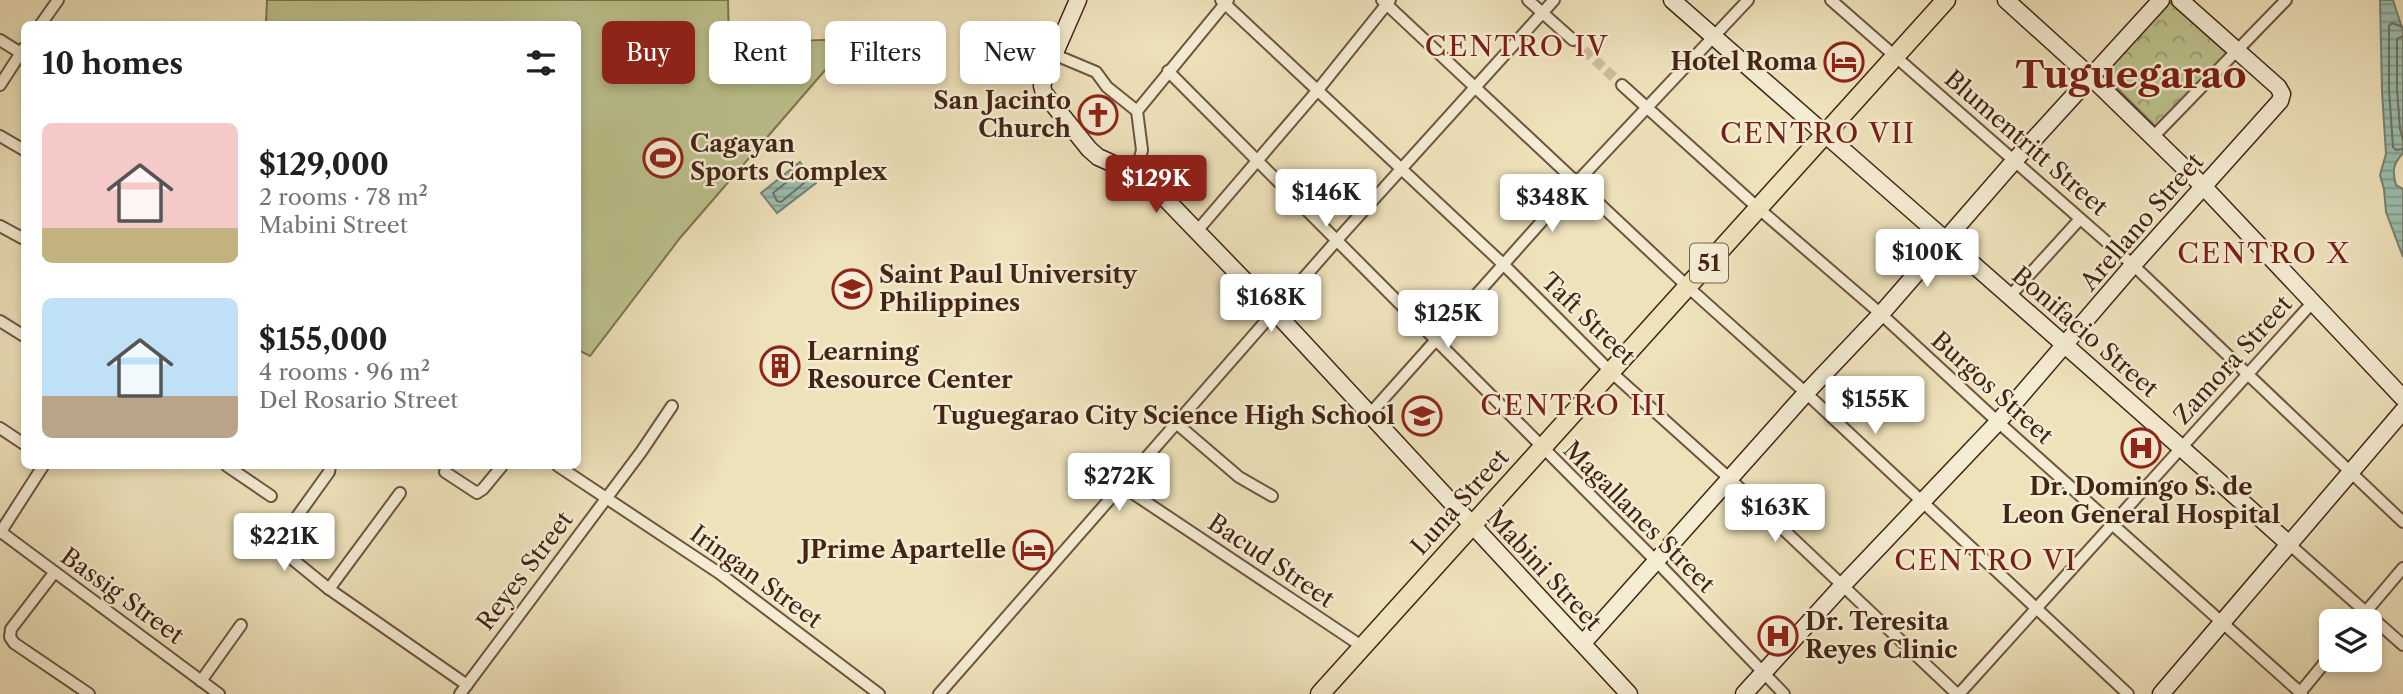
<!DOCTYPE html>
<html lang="en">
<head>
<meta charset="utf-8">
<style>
  body { margin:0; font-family:"Libre Caslon Text",serif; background:#f2f2f2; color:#202124; height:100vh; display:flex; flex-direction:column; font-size:26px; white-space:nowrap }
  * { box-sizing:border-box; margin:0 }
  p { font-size:23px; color:#757577 }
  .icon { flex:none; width:38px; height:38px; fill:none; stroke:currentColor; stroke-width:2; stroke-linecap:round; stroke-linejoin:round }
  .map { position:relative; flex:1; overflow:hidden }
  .sheet { position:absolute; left:21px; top:21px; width:560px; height:448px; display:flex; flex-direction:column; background:#fff; border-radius:10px; box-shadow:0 4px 10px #0003 }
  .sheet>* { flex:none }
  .hud { position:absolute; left:602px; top:21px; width:665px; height:63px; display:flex; gap:14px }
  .tools { position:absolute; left:2319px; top:609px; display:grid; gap:14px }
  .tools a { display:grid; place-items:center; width:63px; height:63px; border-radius:10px; background:#fff; box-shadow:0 4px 10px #0003; font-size:35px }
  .price { position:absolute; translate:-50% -60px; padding:0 16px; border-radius:7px; background:#fff; color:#222; font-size:23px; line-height:46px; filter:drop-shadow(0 2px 4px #0008) }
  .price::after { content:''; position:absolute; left:50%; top:42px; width:21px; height:16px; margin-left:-10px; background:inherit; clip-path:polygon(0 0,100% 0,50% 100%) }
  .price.current { background:#8f2418; color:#fff }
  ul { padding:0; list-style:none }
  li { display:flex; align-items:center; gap:21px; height:175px; padding:0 21px }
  li span { display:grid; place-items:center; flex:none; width:196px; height:140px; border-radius:10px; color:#555 }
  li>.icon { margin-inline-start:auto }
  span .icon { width:84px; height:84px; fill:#fffc; stroke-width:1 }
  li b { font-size:30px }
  h2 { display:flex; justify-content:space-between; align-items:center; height:84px; padding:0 21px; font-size:30px }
  .pill { padding:0 24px; border-radius:10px; background:#fff; box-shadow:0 4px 10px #0003; font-size:24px; line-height:63px }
  .pill.current { background:#8f2418; color:#fff }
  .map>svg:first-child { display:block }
  .grass { fill:#bcc28d; stroke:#807352; stroke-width:2 }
  .forest { fill:url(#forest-crowns); stroke:#807352; stroke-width:2 }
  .water { fill:url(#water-rules); stroke:#778071; stroke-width:2 }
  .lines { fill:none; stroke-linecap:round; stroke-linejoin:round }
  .shore { stroke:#6e7162; stroke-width:2 }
  .street-tunnel { stroke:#ccbc9a; stroke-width:10; stroke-dasharray:10 5; stroke-linecap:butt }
  .street-casing { stroke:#6e543f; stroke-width:14 }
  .secondary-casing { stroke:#432416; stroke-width:19 }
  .primary-casing { stroke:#432416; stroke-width:21 }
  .street { stroke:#f4ecd3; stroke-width:10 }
  .secondary { stroke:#f4ecd3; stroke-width:16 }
  .primary { stroke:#eee2bb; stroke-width:18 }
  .labels { text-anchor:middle; stroke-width:5; stroke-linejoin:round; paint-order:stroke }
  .shield { fill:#f4ecd3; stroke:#78604f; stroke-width:2 }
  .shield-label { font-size:23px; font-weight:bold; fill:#432416 }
  .poi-label { font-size:24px; font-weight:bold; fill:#432416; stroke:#f4ecd3; text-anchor:end }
  .street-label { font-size:24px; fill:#432416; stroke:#f4ecd3 }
  .quarter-label { font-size:28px; letter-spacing:2px; fill:#7a1f14; stroke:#f4ecd3 }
  .town-label { font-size:38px; font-weight:bold; fill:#7a1f14; stroke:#f4ecd3 }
</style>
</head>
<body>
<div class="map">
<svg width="2403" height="694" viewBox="0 0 2403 694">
  <defs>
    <pattern id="forest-crowns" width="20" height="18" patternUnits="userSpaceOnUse" patternTransform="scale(1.75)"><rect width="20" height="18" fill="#bcc28d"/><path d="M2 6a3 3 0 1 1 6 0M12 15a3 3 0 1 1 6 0" fill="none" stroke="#9a9d72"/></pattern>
    <pattern id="water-rules" width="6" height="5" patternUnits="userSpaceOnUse" patternTransform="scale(1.75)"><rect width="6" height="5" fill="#99bead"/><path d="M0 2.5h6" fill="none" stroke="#7e9a8c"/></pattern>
  </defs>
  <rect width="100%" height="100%" fill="#eee2bb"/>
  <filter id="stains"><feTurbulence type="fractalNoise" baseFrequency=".00286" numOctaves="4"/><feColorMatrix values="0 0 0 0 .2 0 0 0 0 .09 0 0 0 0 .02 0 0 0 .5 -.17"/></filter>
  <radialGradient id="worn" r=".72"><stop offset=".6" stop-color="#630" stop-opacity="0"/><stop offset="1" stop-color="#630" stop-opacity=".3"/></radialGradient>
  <!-- grass -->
  <polygon class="grass" points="267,0 728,0 729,43 852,39 680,238 590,356 578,350 578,24 266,24"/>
  <!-- forest -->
  <polygon class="forest" points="2167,0 2229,55 2157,128 2102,73"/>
  <!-- water -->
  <g class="water">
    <path d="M2380,0H2393L2403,31V153C2393,164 2392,171 2396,185L2403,189V257L2386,212L2384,189L2380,175L2386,154L2382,91Z"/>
    <polygon points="800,162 816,183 777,213 761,193"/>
  </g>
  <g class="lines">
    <!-- shore -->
    <g class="shore">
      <polyline points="2403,27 2392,23 2389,26 2389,90 2393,147 2396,150 2403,149"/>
      <polyline points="2403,36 2397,39 2397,89 2400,129 2403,140"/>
      <polygon points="797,174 801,175 804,183 781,202 777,201 773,193"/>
    </g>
    <!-- street-tunnel -->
    <polyline class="street-tunnel" points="1573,40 1622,85"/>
    <!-- street casing -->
    <g class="street-casing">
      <g id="street">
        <polyline points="1221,0 1504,265 1611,372 1730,479 1957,694"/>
        <polyline points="1382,0 1688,287 1806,393 2128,694"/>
        <polyline points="1528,0 1573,40"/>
        <polyline points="1831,0 2133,265 2403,522"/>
        <polyline points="41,24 58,0"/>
        <polyline points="0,40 24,55"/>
        <polyline points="1053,54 1096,72 1107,87 1137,111"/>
        <polyline points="1168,71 1656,561 1784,694"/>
        <polyline points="0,85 24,48"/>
        <polyline points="1622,85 1758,208 1881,314 1998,422 2302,694"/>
        <polyline points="0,136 24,150"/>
        <polyline points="2153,137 2286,0"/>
        <polyline points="1136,174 1142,150 1137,111 1228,0"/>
        <polyline points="0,226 24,239"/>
        <polyline points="1197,231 1317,91 1390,0"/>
        <polyline points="2010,296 2080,219"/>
        <polyline points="0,321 24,336"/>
        <polyline points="1369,415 1576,183 1748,0"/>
        <polyline points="1176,423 1239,477 1272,496"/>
        <polyline points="0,428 24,444"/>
        <polyline points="227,466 271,496"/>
        <polyline points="330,466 329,472 283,536 282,546 286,554 329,589 467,685"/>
        <polyline points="558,466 719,573 879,694"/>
        <polyline points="445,472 477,493 483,489 502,466"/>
        <polyline points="1122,486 1363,647"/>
        <polyline points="1,532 219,694"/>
        <polyline points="0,533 43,466"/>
        <polyline points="2289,544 2403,645"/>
        <polyline points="54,573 11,629 10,637 14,643 89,694"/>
        <polyline points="329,589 400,493"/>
        <polyline points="2358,621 2403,568"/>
        <polyline points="201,681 241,625"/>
        <polyline points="460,694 641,452 672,406"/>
        <polyline points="939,694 1337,240 1554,0"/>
        <polyline points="1959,694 2312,303"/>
        <polyline points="2299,694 2331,655"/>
      </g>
    </g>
    <!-- secondary casing -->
    <g class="secondary-casing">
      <g id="secondary">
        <polyline points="1078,0 1047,71 1042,86 1044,93 1089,149 1098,157 1136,174 1156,189 1275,312 1629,694"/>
        <path d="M1672,0C1878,181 2085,361 2289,544"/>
        <polyline points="2006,0 2091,77 2203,186 2403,398"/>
        <polyline points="1583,643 1806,393 1881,314 2015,160 2161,0"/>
        <polyline points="1744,694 1842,586 1998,422 2133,265 2280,101 2282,94 2278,87 2180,0"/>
        <polyline points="2161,694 2403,411"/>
      </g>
    </g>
    <!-- primary casing -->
    <g class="primary-casing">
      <polyline id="primary" points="1320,694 1946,0"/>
    </g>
    <!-- street -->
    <use href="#street" class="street"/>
    <!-- secondary -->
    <use href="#secondary" class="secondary"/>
    <!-- primary -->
    <use href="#primary" class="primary"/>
  </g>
  <!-- icons -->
  <defs>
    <g id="hotel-ring" transform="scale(2.0125)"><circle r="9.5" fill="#f4ecd3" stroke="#8f2418" stroke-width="1.5"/><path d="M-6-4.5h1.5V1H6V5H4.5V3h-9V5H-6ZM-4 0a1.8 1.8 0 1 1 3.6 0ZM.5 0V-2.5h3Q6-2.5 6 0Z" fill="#8f2418"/></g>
    <g id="church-ring" transform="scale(2.0125)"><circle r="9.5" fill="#f4ecd3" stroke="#8f2418" stroke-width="1.5"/><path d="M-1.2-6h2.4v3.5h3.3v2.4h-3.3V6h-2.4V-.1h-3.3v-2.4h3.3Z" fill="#8f2418"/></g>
    <g id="stadium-ring" transform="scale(2.0125)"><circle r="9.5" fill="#f4ecd3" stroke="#8f2418" stroke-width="1.5"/><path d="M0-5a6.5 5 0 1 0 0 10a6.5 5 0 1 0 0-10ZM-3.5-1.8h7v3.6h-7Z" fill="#8f2418"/></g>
    <g id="university-ring" transform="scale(2.0125)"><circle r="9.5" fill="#f4ecd3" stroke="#8f2418" stroke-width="1.5"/><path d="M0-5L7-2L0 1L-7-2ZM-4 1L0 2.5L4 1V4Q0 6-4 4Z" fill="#8f2418"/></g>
    <g id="building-ring" transform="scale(2.0125)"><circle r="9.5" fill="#f4ecd3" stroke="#8f2418" stroke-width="1.5"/><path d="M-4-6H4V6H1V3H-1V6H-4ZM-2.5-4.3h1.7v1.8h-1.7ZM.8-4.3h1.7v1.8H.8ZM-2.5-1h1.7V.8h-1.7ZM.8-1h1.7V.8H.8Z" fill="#8f2418"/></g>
    <g id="school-ring" transform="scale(2.0125)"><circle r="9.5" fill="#f4ecd3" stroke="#8f2418" stroke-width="1.5"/><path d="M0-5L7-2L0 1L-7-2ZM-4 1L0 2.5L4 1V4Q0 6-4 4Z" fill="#8f2418"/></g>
    <g id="hospital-ring" transform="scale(2.0125)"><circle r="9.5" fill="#f4ecd3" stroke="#8f2418" stroke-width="1.5"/><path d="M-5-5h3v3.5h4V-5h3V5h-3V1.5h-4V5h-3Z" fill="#8f2418"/></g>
  </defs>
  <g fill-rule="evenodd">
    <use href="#hotel-ring" x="1844" y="62"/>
    <use href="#church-ring" x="1098" y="115"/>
    <use href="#stadium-ring" x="663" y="158"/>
    <use href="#university-ring" x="852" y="289"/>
    <use href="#building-ring" x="780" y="366"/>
    <use href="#school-ring" x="1422" y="416"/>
    <use href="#hospital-ring" x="2141" y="448"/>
    <use href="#hotel-ring" x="1033" y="550"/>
    <use href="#hospital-ring" x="1778" y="636"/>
  </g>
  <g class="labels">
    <!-- shield labels -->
    <rect class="shield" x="1690" y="243.5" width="38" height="39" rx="5"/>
    <g class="shield-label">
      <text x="1709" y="271">51</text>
    </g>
    <!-- poi labels -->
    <g class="poi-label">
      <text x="1817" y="70">Hotel Roma</text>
      <text x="1071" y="109">San Jacinto<tspan x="1071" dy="28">Church</tspan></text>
      <text x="690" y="152" text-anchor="start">Cagayan<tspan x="690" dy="28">Sports Complex</tspan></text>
      <text x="879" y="283" text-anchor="start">Saint Paul University<tspan x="879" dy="28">Philippines</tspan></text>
      <text x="807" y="360" text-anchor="start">Learning<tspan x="807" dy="28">Resource Center</tspan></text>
      <text x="1395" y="424">Tuguegarao City Science High School</text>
      <text x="2141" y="495" text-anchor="middle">Dr. Domingo S. de<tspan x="2141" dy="28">Leon General Hospital</tspan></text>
      <text x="1006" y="558">JPrime Apartelle</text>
      <text x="1805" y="630" text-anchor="start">Dr. Teresita<tspan x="1805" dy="28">Reyes Clinic</tspan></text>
    </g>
    <!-- street labels -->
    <g class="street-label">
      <text transform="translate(2026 143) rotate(41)" y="8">Blumentritt Street</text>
      <text transform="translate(2142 222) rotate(-49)" y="8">Arellano Street</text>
      <text transform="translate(1588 319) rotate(44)" y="8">Taft Street</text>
      <text transform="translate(2085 332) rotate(41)" y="8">Bonifacio Street</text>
      <text transform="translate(2233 360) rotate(-48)" y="8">Zamora Street</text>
      <text transform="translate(1992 388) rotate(42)" y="8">Burgos Street</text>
      <text transform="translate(1460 502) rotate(-48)" y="8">Luna Street</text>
      <text transform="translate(1639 517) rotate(45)" y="8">Magallanes Street</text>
      <text transform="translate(1271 561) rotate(34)" y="8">Bacud Street</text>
      <text transform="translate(1544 570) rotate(47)" y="8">Mabini Street</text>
      <text transform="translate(525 571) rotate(-53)" y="8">Reyes Street</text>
      <text transform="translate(756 577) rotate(36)" y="8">Iringan Street</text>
      <text transform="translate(122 596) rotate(36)" y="8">Bassig Street</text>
    </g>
    <!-- quarter labels -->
    <g class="quarter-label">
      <text x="1517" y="56">CENTRO IV</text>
      <text x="1818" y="143">CENTRO VII</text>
      <text x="2264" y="263">CENTRO X</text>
      <text x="1574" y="415">CENTRO III</text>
      <text x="1986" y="570">CENTRO VI</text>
    </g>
    <!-- town labels -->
    <g class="town-label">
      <text x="2131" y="88">Tuguegarao</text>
    </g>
  </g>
  <rect width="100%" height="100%" filter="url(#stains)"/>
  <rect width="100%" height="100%" fill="url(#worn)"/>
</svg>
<div class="tools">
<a><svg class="icon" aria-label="layers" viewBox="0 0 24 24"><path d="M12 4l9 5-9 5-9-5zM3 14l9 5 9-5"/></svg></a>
</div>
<b class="price current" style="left:1156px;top:215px">$129K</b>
<b class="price" style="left:1326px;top:229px">$146K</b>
<b class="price" style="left:1552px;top:234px">$348K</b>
<b class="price" style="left:1927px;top:289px">$100K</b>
<b class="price" style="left:1271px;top:334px">$168K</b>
<b class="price" style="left:1448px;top:350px">$125K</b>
<b class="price" style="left:1875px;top:436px">$155K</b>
<b class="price" style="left:1119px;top:513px">$272K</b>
<b class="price" style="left:1775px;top:544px">$163K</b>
<b class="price" style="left:284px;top:573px">$221K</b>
<div class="hud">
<a class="pill current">Buy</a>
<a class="pill">Rent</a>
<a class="pill">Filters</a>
<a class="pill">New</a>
</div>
<section class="sheet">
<h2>10 homes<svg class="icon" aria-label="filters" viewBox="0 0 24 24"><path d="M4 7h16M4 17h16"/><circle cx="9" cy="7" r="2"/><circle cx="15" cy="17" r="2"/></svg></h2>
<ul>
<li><span style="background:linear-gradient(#f6c9c9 75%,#c2b280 0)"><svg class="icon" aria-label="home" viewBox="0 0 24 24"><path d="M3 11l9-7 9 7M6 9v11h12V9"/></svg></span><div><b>$129,000</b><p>2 rooms · 78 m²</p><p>Mabini Street</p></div></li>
<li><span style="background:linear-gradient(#bfe0f5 70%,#b9a48a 0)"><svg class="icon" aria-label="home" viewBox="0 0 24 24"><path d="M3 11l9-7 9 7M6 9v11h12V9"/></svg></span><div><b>$155,000</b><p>4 rooms · 96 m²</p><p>Del Rosario Street</p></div></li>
</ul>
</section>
</div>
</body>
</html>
